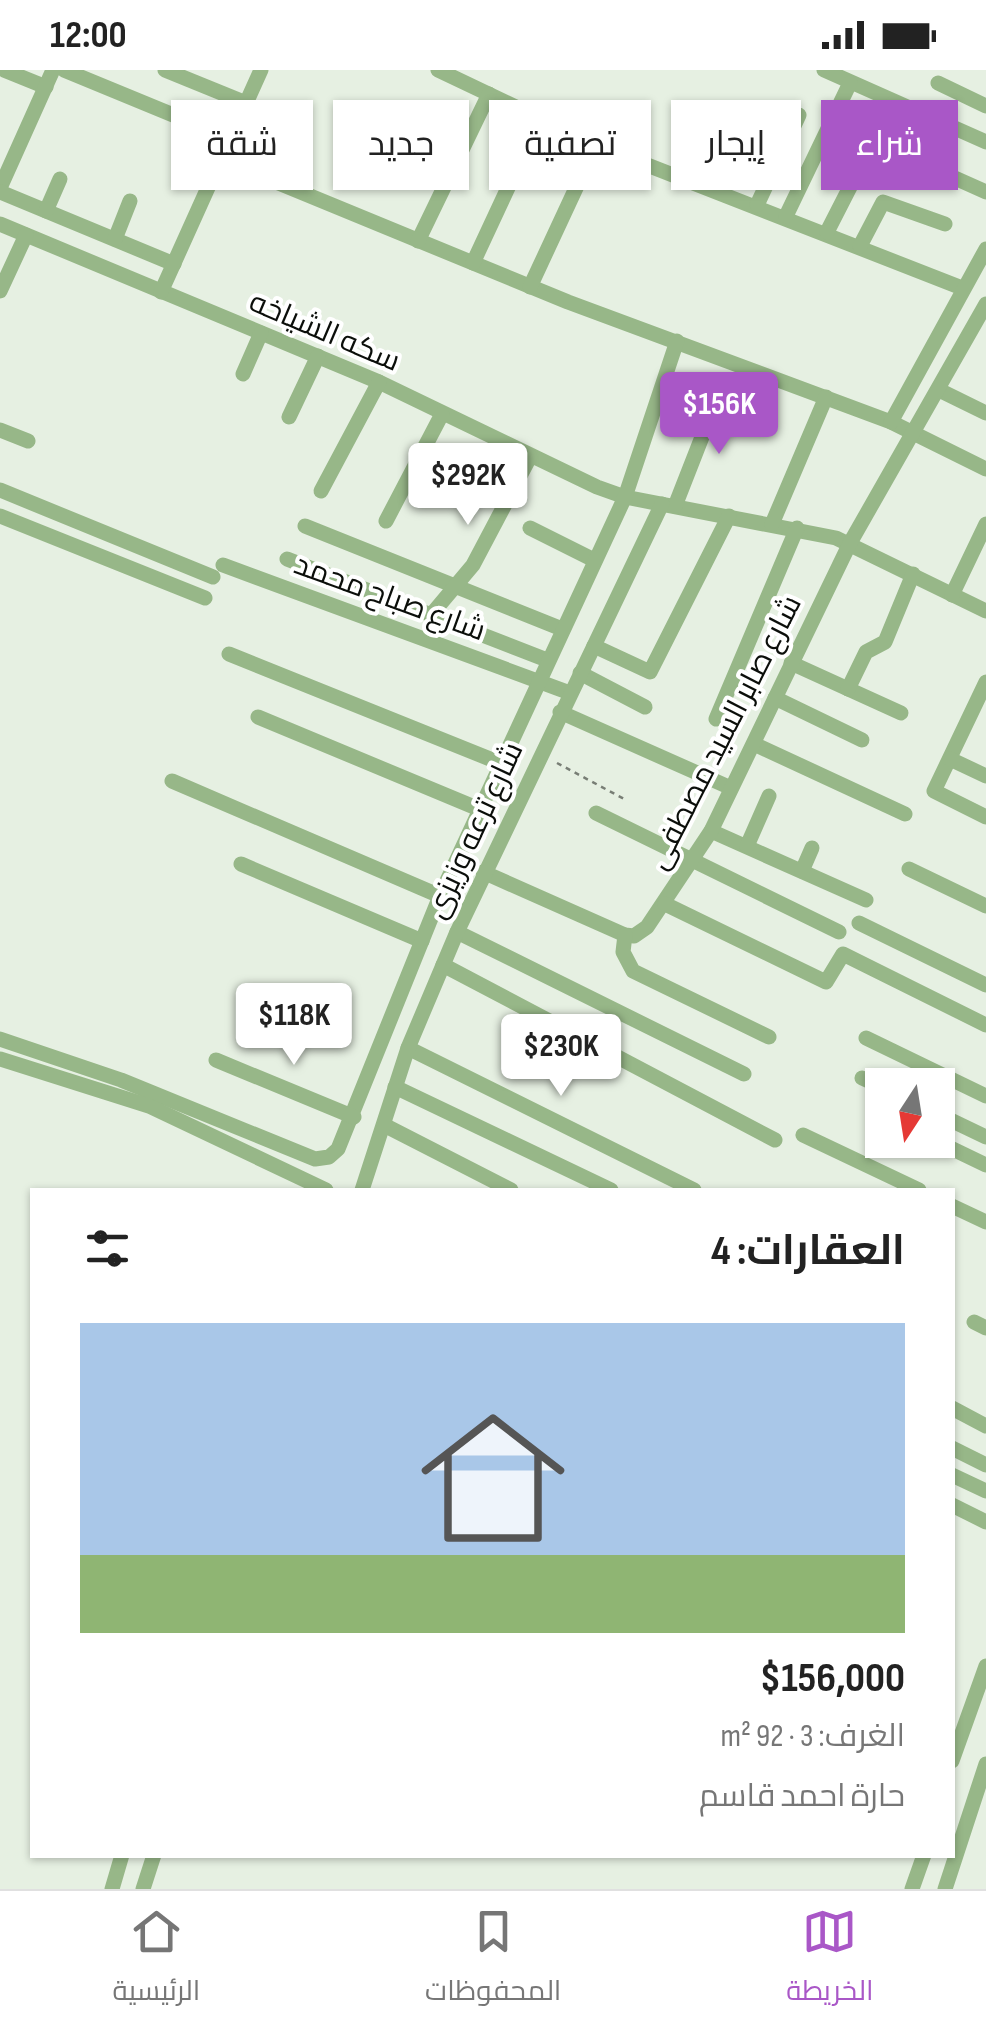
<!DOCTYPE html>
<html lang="ar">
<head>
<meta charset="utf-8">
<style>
  body { margin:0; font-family:"Sofia Sans Condensed",Cairo,sans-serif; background:#f6f6f6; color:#222; direction:rtl; height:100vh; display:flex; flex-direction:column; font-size:38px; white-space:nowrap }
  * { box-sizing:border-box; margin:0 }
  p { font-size:32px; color:#767676 }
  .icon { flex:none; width:55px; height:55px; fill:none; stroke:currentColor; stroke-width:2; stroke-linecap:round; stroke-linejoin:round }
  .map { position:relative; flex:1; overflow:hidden; direction:ltr }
  .sheet { position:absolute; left:30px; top:1118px; width:925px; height:670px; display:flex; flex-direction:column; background:#fff; border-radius:0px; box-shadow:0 2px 8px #0004; direction:rtl }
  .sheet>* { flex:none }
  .banner { position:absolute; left:30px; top:30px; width:928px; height:90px; direction:rtl; display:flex; gap:20px }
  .needle { width:65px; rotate:192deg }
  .tools { position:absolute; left:865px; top:998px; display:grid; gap:20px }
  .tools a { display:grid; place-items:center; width:90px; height:90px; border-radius:0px; background:#fff; box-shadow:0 2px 8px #0004; font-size:50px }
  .price { position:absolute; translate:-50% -85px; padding:0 22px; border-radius:10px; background:#fff; color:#222; font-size:32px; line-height:65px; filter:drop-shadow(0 2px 5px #0008) }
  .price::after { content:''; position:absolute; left:50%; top:60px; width:30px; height:22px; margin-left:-15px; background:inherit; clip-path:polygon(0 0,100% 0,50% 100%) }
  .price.active { background:#a957c7; color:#fff }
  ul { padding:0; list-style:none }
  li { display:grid; align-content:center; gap:20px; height:530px; padding:0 50px }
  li+li { border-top:2px solid #e0e0e0 }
  li span { display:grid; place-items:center; height:310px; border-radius:0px; color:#555 }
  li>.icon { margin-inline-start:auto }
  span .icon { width:180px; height:180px; fill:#fffc; stroke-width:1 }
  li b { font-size:42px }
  h2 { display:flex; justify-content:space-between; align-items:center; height:120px; padding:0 50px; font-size:42px }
  .pill { padding:0 35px; border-radius:0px; background:#fff; box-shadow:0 2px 8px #0004; font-size:35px; line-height:90px }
  .pill.active { background:#a957c7; color:#fff }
  .status { display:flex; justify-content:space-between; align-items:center; height:70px; padding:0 50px; background:#fff; direction:ltr }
  .status svg { height:28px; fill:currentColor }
  .tabs { display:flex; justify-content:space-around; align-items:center; height:140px; border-top:2px solid #e0e0e0; background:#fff; font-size:28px; color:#767676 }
  .tabs a { display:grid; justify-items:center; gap:5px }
  .tabs .active { color:#a957c7 }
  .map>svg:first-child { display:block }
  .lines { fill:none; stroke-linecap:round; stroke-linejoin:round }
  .path { stroke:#787e75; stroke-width:2.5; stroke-dasharray:5 5; stroke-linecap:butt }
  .minor { stroke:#97b788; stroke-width:15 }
  .labels { text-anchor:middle; stroke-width:8; stroke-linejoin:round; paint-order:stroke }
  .street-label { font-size:30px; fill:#0b0e0a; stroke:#fff }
</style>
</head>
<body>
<div class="status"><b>12:00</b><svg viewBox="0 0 49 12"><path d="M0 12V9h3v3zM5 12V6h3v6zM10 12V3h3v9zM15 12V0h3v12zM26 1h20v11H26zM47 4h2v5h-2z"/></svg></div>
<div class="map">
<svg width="986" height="1819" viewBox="0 0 986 1819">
  <rect width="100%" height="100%" fill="#e6f0e2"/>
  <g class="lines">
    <!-- path -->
    <polyline class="path" points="557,693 626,730"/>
    <!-- minor -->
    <g class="minor">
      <polyline points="4,0 46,17"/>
      <polyline points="64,0 229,68"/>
      <polyline points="165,0 246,33"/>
      <polyline points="438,0 596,75 962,218"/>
      <polyline points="824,0 986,72"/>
      <polyline points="938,13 986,36"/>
      <polyline points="220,89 568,232 891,352 986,399"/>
      <polyline points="928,96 986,122"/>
      <polyline points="0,118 53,0"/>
      <polyline points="0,122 174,194"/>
      <polyline points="757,135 799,45"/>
      <polyline points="46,141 60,109"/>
      <polyline points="786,146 850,13"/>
      <polyline points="0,154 379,312 597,417 625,427 836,468 986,541"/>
      <polyline points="827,162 893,33"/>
      <polyline points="115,169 130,131"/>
      <polyline points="418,171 489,24"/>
      <polyline points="860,176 883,132 945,154"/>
      <polyline points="473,193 540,49"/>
      <polyline points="530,217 596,75"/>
      <polyline points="0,221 26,165"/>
      <polyline points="161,222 261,0"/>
      <polyline points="243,304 261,263"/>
      <polyline points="939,320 986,343"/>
      <polyline points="289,347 318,286"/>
      <polyline points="891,352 986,179"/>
      <polyline points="0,360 28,371"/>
      <polyline points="0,420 213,507"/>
      <polyline points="321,421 379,312"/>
      <polyline points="675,436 720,321"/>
      <polyline points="468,442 505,375"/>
      <polyline points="0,446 205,528"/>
      <polyline points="386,451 442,344"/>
      <polyline points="772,454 826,327"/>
      <polyline points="305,456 562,559"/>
      <polyline points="530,458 594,490"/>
      <polyline points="287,489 547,590"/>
      <polyline points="223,495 570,623"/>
      <polyline points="952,525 986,454"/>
      <polyline points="431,545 473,495 530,387"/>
      <polyline points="594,576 650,602 729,446"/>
      <polyline points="229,584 500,693"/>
      <polyline points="791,593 901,643"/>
      <polyline points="580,603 645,637"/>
      <polyline points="986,612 934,721 986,747"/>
      <polyline points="848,619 866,582 885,572 913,504"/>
      <polyline points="775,628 862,670"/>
      <polyline points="560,642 731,718"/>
      <polyline points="258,647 479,739"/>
      <polyline points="716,649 797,458"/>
      <polyline points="754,674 905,744"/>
      <polyline points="950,689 986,706"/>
      <polyline points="172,711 440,826"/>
      <polyline points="596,743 839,862"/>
      <polyline points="711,761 866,830"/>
      <polyline points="747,776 769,726"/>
      <polyline points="241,794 422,871"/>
      <polyline points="909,799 986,836"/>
      <polyline points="802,801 812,778"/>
      <polyline points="483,802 625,865 634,866 647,857 711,761 850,473 986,234"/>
      <polyline points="665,834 826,912 843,884 986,955"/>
      <polyline points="859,853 986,915"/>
      <polyline points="457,862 744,1004"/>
      <polyline points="625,865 623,882 633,901 769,967"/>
      <polyline points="443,895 775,1070"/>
      <polyline points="866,968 986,1026"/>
      <polyline points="0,969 121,1010 315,1089 329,1087 338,1079 440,826 625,427 677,271"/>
      <polyline points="408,978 694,1120"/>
      <polyline points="0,989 149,1036 326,1120"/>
      <polyline points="216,990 354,1047"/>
      <polyline points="862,1008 882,1017"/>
      <polyline points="395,1017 611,1120"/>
      <polyline points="938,1044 986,1067"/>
      <polyline points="384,1055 511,1120"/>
      <polyline points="803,1065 919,1120"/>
      <polyline points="934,1070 986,1095"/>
      <polyline points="362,1120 408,978 457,862 662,434"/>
      <polyline points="952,1136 986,1152"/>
      <polyline points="974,1252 986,1258"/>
      <polyline points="952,1338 986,1356"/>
      <polyline points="952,1378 986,1395"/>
      <polyline points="952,1405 986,1421"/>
      <polyline points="952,1435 986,1452"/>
      <polyline points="952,1691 986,1596"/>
      <polyline points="112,1819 122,1785"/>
      <polyline points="143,1819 154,1785"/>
      <polyline points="912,1819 924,1785"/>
      <polyline points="945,1819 986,1694"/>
    </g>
  </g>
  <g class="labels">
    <!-- street labels -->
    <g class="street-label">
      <text transform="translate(325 261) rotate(23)" y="10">سكه الشياخه</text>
      <text transform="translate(390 527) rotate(20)" y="10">شارع صباح محمد</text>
      <text transform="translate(724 662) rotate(-63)" y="10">شارع صابر السيد مصطفى</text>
      <text transform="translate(474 760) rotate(-65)" y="10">شارع ترعه وزيزى</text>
    </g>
  </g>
</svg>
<div class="tools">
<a><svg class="needle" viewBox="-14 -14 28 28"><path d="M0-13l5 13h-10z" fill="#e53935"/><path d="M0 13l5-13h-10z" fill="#767676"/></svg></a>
</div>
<b class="price active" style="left:719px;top:387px">$156K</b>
<b class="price" style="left:468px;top:458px">$292K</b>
<b class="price" style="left:294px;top:998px">$118K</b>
<b class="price" style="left:561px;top:1029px">$230K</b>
<div class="banner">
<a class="pill active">شراء</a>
<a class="pill">إيجار</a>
<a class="pill">تصفية</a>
<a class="pill">جديد</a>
<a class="pill">شقة</a>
</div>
<section class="sheet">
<h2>العقارات: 4<svg class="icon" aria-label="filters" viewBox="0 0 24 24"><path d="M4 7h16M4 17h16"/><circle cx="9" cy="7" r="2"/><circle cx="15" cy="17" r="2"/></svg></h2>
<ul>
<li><span style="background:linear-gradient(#a9c7e8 75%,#8fb573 0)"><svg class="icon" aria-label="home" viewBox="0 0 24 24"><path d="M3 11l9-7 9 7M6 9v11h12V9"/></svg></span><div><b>$156,000</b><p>الغرف: 3 · 92 m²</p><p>حارة احمد قاسم</p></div></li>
</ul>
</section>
</div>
<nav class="tabs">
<a class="active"><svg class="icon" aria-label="map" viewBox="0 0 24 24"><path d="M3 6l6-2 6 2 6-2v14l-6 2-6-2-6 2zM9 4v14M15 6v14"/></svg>الخريطة</a>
<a><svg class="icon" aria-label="saved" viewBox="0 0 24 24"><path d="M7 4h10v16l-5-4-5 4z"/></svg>المحفوظات</a>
<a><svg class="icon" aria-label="home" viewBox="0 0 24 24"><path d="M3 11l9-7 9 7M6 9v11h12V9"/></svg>الرئيسية</a>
</nav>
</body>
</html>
